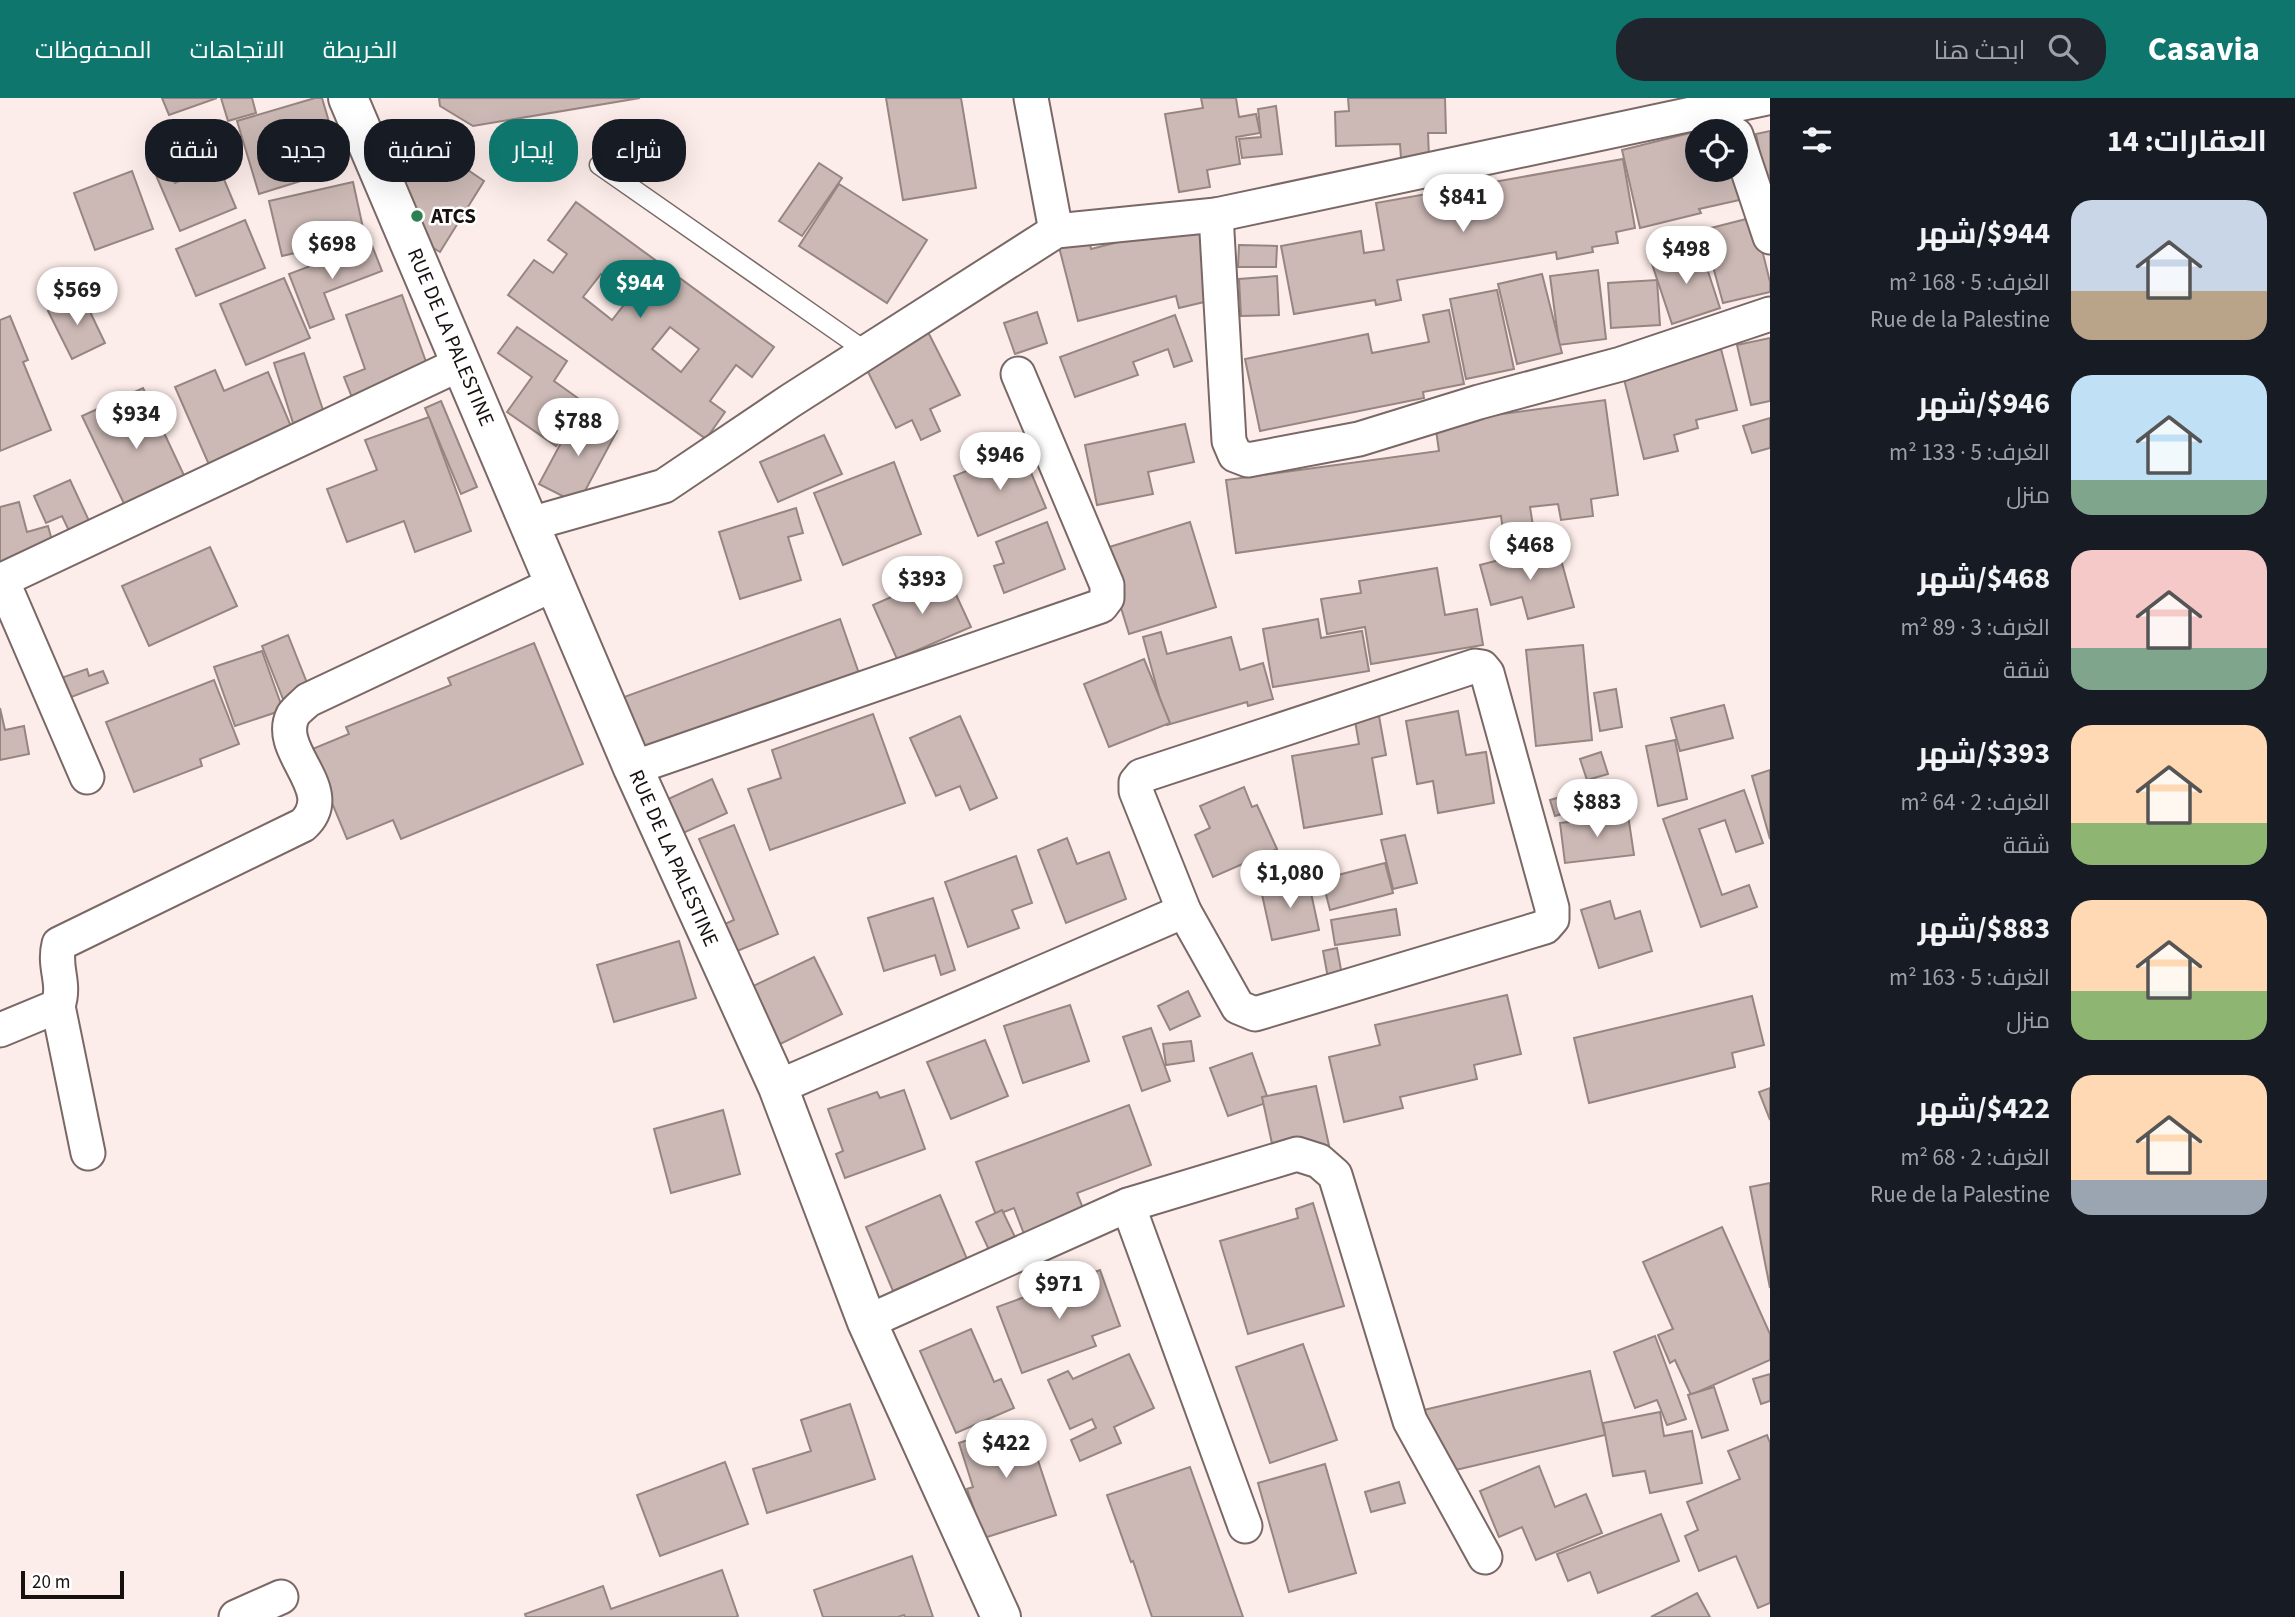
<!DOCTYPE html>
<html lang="ar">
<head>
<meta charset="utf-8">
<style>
  body { margin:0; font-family:"Source Sans 3",Cairo,sans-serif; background:#20242c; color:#f1f3f6; direction:rtl; height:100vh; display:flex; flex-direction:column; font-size:26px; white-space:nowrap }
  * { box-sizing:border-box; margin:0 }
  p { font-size:23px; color:#9ea1a6 }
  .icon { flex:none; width:38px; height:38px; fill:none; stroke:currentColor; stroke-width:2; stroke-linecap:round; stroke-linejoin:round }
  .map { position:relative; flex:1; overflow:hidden; direction:ltr }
  .panel { display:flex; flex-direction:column; background:#171b24; width:525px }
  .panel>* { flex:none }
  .guide { position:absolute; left:21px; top:21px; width:665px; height:63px; direction:rtl; display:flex; gap:14px }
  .controls { position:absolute; left:1685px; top:21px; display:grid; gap:14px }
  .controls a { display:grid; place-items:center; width:63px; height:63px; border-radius:50%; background:#171b24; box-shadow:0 7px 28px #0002; font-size:35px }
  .scale { position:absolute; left:21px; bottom:18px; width:103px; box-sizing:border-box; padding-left:7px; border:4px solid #16100e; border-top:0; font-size:19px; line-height:24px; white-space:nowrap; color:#16100e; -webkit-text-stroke:5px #fff; paint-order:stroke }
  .price { position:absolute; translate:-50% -60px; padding:0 16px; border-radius:24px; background:#fff; color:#222; font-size:23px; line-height:46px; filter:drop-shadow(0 2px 4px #0008) }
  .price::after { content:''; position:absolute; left:50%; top:42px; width:21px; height:16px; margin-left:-10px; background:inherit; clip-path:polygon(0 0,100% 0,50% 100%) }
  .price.current { background:#0f766e; color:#fff }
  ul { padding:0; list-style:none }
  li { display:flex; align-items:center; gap:21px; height:175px; padding:0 28px }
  li span { display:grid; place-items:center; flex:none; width:196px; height:140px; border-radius:21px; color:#555 }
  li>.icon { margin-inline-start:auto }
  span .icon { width:84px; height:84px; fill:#fffc; stroke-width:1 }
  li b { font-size:30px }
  h2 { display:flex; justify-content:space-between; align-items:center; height:84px; padding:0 28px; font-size:30px }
  .chip { padding:0 24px; border-radius:28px; background:#171b24; box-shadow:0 7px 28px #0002; font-size:24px; line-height:63px }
  .chip.current { background:#0f766e; color:#fff }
  header { display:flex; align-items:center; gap:42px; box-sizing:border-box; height:98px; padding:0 35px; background:#0f766e; color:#fff }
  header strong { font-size:33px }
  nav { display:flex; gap:38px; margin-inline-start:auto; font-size:24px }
  .search { width:490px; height:63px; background:#20242c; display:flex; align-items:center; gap:18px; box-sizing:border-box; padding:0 24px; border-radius:28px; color:#9ea1a6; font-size:26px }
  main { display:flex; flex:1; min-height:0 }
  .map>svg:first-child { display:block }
  .building { fill:#ccb9b5; stroke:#968581; stroke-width:2; fill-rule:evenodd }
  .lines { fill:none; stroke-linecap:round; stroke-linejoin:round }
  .service-casing { stroke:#796865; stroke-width:21 }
  .minor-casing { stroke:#796865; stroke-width:37 }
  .tertiary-casing { stroke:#796865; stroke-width:42 }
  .service { stroke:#fff; stroke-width:18 }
  .minor { stroke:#fff; stroke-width:33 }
  .tertiary { stroke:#fff; stroke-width:38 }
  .poi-dot { fill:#2c8052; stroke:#fff; stroke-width:2.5 }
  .labels { text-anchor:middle; stroke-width:5; stroke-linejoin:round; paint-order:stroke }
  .poi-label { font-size:21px; font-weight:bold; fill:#16100e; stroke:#fff; text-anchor:start }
  .street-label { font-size:21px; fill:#16100e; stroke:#fff }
</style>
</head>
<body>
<header>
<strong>Casavia</strong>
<div class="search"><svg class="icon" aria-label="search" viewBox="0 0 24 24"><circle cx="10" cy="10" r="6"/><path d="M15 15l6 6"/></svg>ابحث هنا</div>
<nav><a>الخريطة</a><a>الاتجاهات</a><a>المحفوظات</a></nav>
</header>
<main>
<section class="panel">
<h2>العقارات: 14<svg class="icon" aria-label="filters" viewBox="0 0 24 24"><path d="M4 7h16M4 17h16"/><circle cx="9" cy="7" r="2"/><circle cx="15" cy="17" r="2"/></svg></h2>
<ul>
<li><span style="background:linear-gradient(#c9d6e8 65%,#b9a48a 0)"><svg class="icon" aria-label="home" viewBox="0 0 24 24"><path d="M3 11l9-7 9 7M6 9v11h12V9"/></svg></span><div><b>$944/شهر</b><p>الغرف: 5 · 168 m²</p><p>Rue de la Palestine</p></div></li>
<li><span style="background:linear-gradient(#bfe0f5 75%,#7fa58c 0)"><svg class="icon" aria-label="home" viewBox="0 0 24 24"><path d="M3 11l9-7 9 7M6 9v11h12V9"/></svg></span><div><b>$946/شهر</b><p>الغرف: 5 · 133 m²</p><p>منزل</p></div></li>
<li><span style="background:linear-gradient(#f6c9c9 70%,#7fa58c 0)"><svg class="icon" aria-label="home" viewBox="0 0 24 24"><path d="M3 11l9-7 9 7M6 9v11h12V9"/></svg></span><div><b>$468/شهر</b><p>الغرف: 3 · 89 m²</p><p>شقة</p></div></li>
<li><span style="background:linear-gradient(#ffd9b3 70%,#8fb573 0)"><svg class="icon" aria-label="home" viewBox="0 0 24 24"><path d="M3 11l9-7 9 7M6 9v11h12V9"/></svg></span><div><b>$393/شهر</b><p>الغرف: 2 · 64 m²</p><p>شقة</p></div></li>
<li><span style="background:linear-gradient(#ffd9b3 65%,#8fb573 0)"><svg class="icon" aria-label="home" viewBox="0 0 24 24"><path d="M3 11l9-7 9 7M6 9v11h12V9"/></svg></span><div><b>$883/شهر</b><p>الغرف: 5 · 163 m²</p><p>منزل</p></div></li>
<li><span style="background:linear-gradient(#ffd9b3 75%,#9aa5b1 0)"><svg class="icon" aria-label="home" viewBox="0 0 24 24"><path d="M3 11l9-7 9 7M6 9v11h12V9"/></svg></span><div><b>$422/شهر</b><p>الغرف: 2 · 68 m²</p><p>Rue de la Palestine</p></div></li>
</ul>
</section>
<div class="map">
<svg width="1770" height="1519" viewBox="0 0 1770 1519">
  <rect width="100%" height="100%" fill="#fdedea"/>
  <!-- building -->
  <g class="building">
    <polygon points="162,0 217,0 169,17"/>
    <polygon points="221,0 252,0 256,15 228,23"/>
    <polygon points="315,0 322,0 339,58 303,68 307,81 259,96 237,23"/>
    <polygon points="439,0 640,0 473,28 440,8"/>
    <polygon points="886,0 961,0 976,90 903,102"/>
    <polygon points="1201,0 1236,0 1239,19 1256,16 1260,35 1236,39 1240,66 1207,72 1210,89 1179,94 1165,16 1203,10"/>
    <polygon points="1348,0 1445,0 1446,35 1428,35 1429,59 1401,60 1400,46 1336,48 1335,14 1349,13"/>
    <polygon points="1276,8 1282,56 1242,60 1239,41 1261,39 1258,11"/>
    <polygon points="399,25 484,83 440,154 415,139 381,49"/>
    <polygon points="1726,27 1728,33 1698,33"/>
    <polygon points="1698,33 1698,72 1736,72 1744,101 1699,111 1701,115 1640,130 1622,52"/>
    <polygon points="1770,33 1770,104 1756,36"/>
    <polygon points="1623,61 1635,130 1616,134 1618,145 1592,149 1593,154 1557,161 1556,154 1397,182 1401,202 1376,207 1375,202 1294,216 1281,148 1361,133 1364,155 1384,152 1376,105"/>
    <polygon points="165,62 175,85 218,67 236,110 180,133 152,68"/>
    <polygon points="819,65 842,80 802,138 779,123"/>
    <polygon points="132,73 153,131 95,152 74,95"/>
    <polygon points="353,84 365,139 282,158 269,103"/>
    <polygon points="839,86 927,142 887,205 799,148"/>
    <path d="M576,104L774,249L752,279L736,267L710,303L725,314L706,341L508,197L534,162L553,175L567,156L548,142ZM601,176L630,199L612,222L583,199ZM670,229L699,251L681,274L652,251Z"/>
    <polygon points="1754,119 1770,184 1770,194 1723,205 1703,132"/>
    <polygon points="245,122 265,170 196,198 176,151"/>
    <polygon points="1197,124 1217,201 1179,210 1176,198 1078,223 1059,149 1089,141 1091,151"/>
    <polygon points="371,145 382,173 324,195 334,221 310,230 289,176"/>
    <polygon points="1239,147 1277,148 1276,169 1238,169"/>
    <polygon points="1700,149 1720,210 1672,226 1652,166"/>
    <polygon points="1598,172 1606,241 1559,247 1550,178"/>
    <polygon points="1542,176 1562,255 1517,266 1498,186"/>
    <polygon points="1277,178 1279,217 1241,218 1239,181"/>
    <polygon points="284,180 310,240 246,267 220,206"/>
    <polygon points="1657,182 1660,227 1611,230 1608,185"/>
    <polygon points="1497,192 1514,271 1466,281 1450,201"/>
    <polygon points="82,197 105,245 72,261 48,213"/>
    <polygon points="402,197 430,275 353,302 344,279 365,271 346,217"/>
    <polygon points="1449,212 1464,286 1423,294 1424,300 1260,333 1245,261 1368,236 1372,255 1429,244 1423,217"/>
    <polygon points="1037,214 1047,245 1015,256 1004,225"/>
    <polygon points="1175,217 1192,263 1174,269 1168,251 1133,264 1138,277 1075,299 1060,259"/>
    <polygon points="10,218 28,262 23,264 51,332 0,353 0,222"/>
    <polygon points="517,229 567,263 554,283 586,306 556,348 507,314 532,279 498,255"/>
    <polygon points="928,234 960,297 930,311 940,333 921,342 912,322 896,330 864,266"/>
    <polygon points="1770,240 1770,303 1751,307 1737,247"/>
    <polygon points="1721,251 1737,312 1696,322 1698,330 1674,337 1678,353 1644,361 1622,273 1670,265"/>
    <polygon points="304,255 324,315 293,325 274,265"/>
    <polygon points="215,272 224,293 268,274 293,333 210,369 175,289"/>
    <polygon points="143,290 189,388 129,416 82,318"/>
    <polygon points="1605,302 1618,397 1591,401 1593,418 1561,422 1558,406 1530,409 1533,428 1503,432 1501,418 1236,455 1226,382 1439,353 1435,325"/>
    <polygon points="441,303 477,389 461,396 425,310"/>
    <polygon points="578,313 617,333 578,406 539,386"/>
    <polygon points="429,319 471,433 415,454 404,423 347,444 327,391 377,372 365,342"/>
    <polygon points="1770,320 1770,350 1752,355 1743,328"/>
    <polygon points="1185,326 1194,364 1148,374 1153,396 1097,407 1085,347"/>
    <polygon points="824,337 842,376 778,404 760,364"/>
    <polygon points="1021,351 1046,410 978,438 954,378"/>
    <polygon points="894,364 921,436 843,467 814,395"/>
    <polygon points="70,382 90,425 70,435 62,418 46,425 34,398"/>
    <polygon points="19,404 27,434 48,428 54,450 0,464 0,409"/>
    <polygon points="796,410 803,435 788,439 801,482 740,501 719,434"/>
    <polygon points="1047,424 1065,471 1004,495 994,468 1004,465 996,444"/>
    <polygon points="1190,424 1216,509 1129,536 1103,451"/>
    <polygon points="1557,447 1574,509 1528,521 1522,499 1491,507 1480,467"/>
    <polygon points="210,449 237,508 149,548 122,488"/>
    <polygon points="1437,470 1445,517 1477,511 1483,547 1371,566 1365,529 1327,536 1321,501 1361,495 1359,483"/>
    <polygon points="946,475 971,529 897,561 873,507"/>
    <polygon points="840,521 863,587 646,662 624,599"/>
    <polygon points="1318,521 1321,540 1362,533 1369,573 1273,589 1263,531"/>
    <polygon points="1161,534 1167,556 1231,539 1240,572 1263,565 1273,601 1248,608 1247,604 1167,627 1143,539"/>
    <polygon points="288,537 309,590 283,601 262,548"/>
    <polygon points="534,545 583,666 401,741 393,722 347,741 310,652 349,636 346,629 451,587 448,580"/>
    <polygon points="1583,547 1592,642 1536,648 1526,552"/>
    <polygon points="262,553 283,612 235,628 214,569"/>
    <polygon points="1144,561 1170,625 1109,649 1084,586"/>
    <polygon points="87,571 89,578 103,573 108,585 66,601 58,581"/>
    <polygon points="214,582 239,646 200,661 202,668 134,694 106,624"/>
    <polygon points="1616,591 1622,629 1600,633 1594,595"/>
    <polygon points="1724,607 1733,640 1680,653 1671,620"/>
    <polygon points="0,610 5,632 24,628 29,656 0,662"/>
    <polygon points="1458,613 1466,657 1486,654 1494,705 1438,715 1433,683 1417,686 1406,623"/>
    <polygon points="873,616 905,705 770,752 748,691 781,680 772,652"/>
    <polygon points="960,618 997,700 970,712 960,688 936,698 910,640"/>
    <polygon points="1379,618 1386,657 1372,660 1382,716 1304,730 1292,658 1359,646 1355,623"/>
    <polygon points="1675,642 1687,701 1658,708 1646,648"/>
    <polygon points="1601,654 1608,676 1587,682 1580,661"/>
    <polygon points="1770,672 1770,741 1752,678"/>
    <polygon points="712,681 727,715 681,736 666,702"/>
    <polygon points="1609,685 1614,701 1555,718 1550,702"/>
    <polygon points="1244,689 1252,709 1257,707 1277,751 1213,779 1195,737 1210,730 1200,708"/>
    <polygon points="1744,692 1763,745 1736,754 1725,722 1699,731 1722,797 1749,787 1757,809 1701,829 1663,721"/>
    <polygon points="1628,717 1634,757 1565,765 1560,725"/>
    <polygon points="734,727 778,836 730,856 718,829 734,822 699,741"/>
    <polygon points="1405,737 1417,785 1393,791 1381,742"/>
    <polygon points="1067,740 1077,766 1109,754 1126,801 1066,825 1038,752"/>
    <polygon points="1016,758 1032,805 1012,812 1019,830 968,849 945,784"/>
    <polygon points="1385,765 1393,795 1330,812 1322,781"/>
    <polygon points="1308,781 1319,832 1272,842 1261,792"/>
    <polygon points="933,800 955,872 941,877 935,857 884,873 868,820"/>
    <polygon points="1610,803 1615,821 1640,813 1652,853 1599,870 1581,812"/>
    <polygon points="1396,811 1400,837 1335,847 1331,822"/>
    <polygon points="679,843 696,900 614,924 597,867"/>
    <polygon points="1337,850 1342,877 1328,880 1323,853"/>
    <polygon points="814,859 842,916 772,950 745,892"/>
    <polygon points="1188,893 1200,918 1170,932 1158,908"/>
    <polygon points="1507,897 1521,956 1474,967 1477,981 1400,999 1403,1010 1344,1024 1329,959 1380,947 1375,927"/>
    <polygon points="1752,898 1764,947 1732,955 1735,969 1589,1005 1574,940"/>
    <polygon points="1070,907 1089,963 1023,985 1004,928"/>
    <polygon points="1151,930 1170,983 1142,993 1123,939"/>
    <polygon points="985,942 1008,998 951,1021 927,964"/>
    <polygon points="1191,943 1194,963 1166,967 1163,946"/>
    <polygon points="1252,955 1269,1004 1228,1018 1210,970"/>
    <polygon points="1316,988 1330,1052 1276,1064 1262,999"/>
    <polygon points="1770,990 1770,1022 1759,994"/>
    <polygon points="904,992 925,1051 845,1080 836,1056 843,1053 828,1011 877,994 880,1000"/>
    <polygon points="1129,1007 1151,1067 1077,1095 1084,1113 1024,1136 1014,1110 996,1117 976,1064"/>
    <polygon points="723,1012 740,1076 671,1095 654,1031"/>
    <polygon points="1770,1085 1770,1190 1750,1089"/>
    <polygon points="940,1097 967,1161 893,1193 866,1129"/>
    <polygon points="1313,1105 1344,1208 1248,1236 1220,1143 1298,1120 1296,1111"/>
    <polygon points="1002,1112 1015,1139 989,1152 976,1124"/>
    <polygon points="1722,1129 1770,1236 1770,1262 1691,1297 1675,1262 1670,1265 1658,1237 1673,1231 1643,1164"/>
    <polygon points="1100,1172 1120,1228 1092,1238 1096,1248 1022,1275 997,1209"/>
    <polygon points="971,1231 994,1284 1001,1281 1014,1310 956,1335 920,1253"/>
    <polygon points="1655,1238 1686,1321 1667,1327 1657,1302 1635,1310 1614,1254"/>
    <polygon points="1303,1246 1337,1342 1270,1365 1236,1269"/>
    <polygon points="1129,1256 1154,1310 1114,1329 1121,1345 1080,1363 1071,1342 1096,1330 1092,1321 1070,1331 1048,1282 1068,1273 1073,1281"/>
    <polygon points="1590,1273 1605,1337 1430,1378 1415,1314"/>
    <polygon points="1770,1276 1770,1303 1761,1306 1753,1281"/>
    <polygon points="1714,1289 1728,1332 1702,1340 1688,1297"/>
    <polygon points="850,1306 875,1381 767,1415 753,1371 811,1353 801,1322"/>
    <polygon points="1660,1314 1664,1338 1692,1333 1702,1385 1650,1395 1645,1373 1613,1378 1603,1325"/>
    <polygon points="1025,1323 1056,1417 984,1440 967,1391 973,1389 959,1345"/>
    <polygon points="1767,1337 1770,1345 1770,1505 1758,1510 1736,1458 1699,1473 1685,1438 1698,1432 1687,1404 1740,1381 1728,1353"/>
    <polygon points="725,1364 748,1426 660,1458 637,1397"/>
    <polygon points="1325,1366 1356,1475 1289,1494 1258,1385"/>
    <polygon points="1539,1368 1555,1409 1586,1396 1602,1435 1536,1462 1522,1429 1499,1439 1480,1393"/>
    <polygon points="1190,1369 1243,1519 1152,1519 1133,1463 1131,1464 1107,1397"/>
    <polygon points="1399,1384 1405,1405 1371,1414 1365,1394"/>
    <polygon points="1661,1416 1679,1463 1598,1495 1590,1474 1568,1483 1557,1456"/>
    <polygon points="912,1458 933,1519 905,1519 904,1517 898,1519 823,1519 814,1492"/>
    <polygon points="722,1472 738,1518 736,1519 526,1519 525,1516 603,1488 611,1511"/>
    <polygon points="1697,1495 1710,1519 1651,1519"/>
  </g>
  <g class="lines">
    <!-- service casing -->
    <g class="service-casing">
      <polyline id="service" points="599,67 867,254"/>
    </g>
    <!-- minor casing -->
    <g class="minor-casing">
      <g id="minor">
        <polyline points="1031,0 1056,133"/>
        <polyline points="1736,37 1770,139"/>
        <polyline points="1216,117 1229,343 1235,357 1248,362 1359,341 1479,304 1621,266 1770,216"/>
        <polyline points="530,426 664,388 790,303 1056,133 1216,117 1767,0"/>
        <polygon points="1475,568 1482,569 1487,575 1552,810 1552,821 1545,829 1255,916 1238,909 1184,813 1136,693 1136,684 1141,678"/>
        <polyline points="633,670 1101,508 1107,500 1107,487 1018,276"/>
        <polyline points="87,679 2,482 462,265"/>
        <polyline points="58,908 88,1055"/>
        <path d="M0,932L58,908C66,884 53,870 59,846L303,727C341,692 274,654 293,617C296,612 303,607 308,602L556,485"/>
        <polyline points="778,989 1184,813"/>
        <polyline points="1128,1107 1297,1056 1319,1063 1335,1077 1410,1323 1485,1459"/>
        <polyline points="867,1224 1128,1107 1245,1428"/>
        <polyline points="236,1519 281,1499"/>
      </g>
    </g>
    <!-- tertiary casing -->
    <g class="tertiary-casing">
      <polyline id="tertiary" points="348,0 633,670 778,989 867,1224 1001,1519"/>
    </g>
    <!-- service -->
    <use href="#service" class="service"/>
    <!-- minor -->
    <use href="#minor" class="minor"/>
    <!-- tertiary -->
    <use href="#tertiary" class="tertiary"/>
  </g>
  <!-- markers -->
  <circle class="poi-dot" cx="417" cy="118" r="7"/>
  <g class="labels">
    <!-- poi labels -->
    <g class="poi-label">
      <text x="431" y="125">ATCS</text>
    </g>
    <!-- street labels -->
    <g class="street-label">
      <text transform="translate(451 239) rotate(67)" y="7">RUE DE LA PALESTINE</text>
      <text transform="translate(674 760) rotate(66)" y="7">RUE DE LA PALESTINE</text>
    </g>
  </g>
</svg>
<div class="controls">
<a><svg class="icon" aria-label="locate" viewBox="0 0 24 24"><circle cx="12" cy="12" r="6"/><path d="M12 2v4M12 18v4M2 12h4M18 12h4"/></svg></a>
</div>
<div class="scale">20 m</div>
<b class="price" style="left:1463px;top:136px">$841</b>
<b class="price" style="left:332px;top:183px">$698</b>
<b class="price" style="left:1686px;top:188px">$498</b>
<b class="price current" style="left:640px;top:222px">$944</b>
<b class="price" style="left:77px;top:229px">$569</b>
<b class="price" style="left:136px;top:353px">$934</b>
<b class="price" style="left:578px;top:360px">$788</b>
<b class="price" style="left:1000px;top:394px">$946</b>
<b class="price" style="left:1530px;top:484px">$468</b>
<b class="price" style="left:922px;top:518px">$393</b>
<b class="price" style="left:1597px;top:741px">$883</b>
<b class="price" style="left:1290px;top:812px">$1,080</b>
<b class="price" style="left:1059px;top:1223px">$971</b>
<b class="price" style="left:1006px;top:1382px">$422</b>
<div class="guide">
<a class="chip">شراء</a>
<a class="chip current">إيجار</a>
<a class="chip">تصفية</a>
<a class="chip">جديد</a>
<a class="chip">شقة</a>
</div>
</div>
</main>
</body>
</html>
